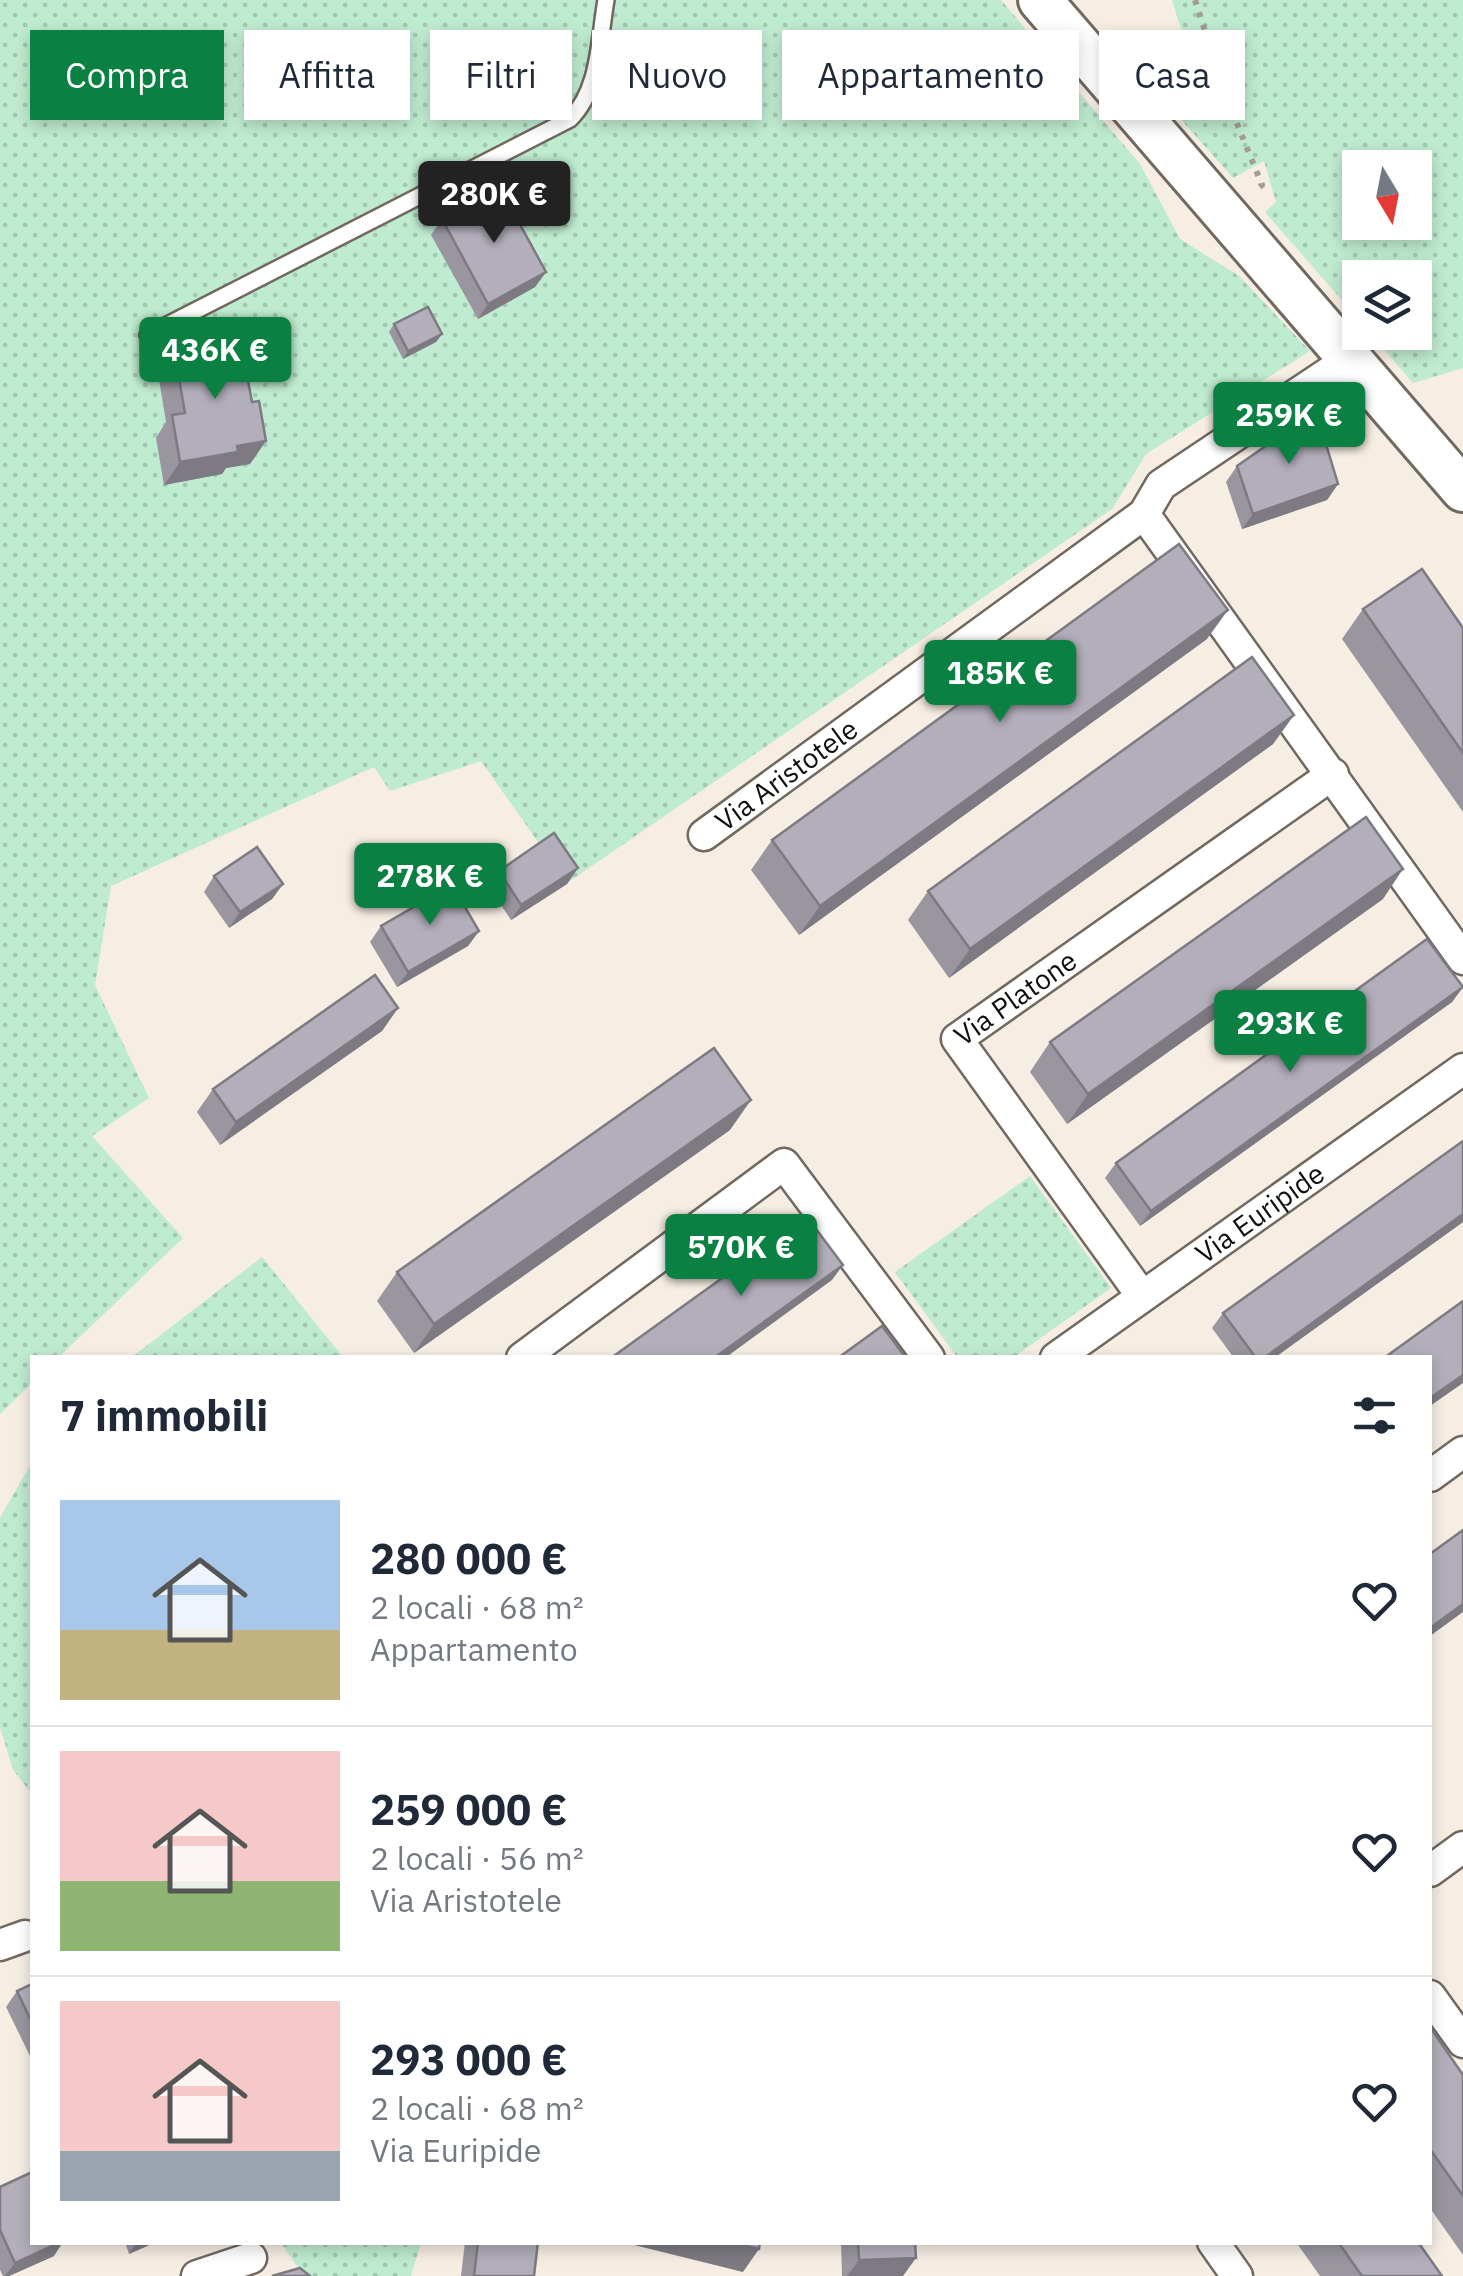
<!DOCTYPE html>
<html lang="it">
<head>
<meta charset="utf-8">
<style>
  body { margin:0; font-family:"IBM Plex Sans",sans-serif; background:#f2f2f3; color:#1f2937; height:100vh; display:flex; flex-direction:column; font-size:38px; white-space:nowrap }
  * { box-sizing:border-box; margin:0 }
  p { font-size:32px; color:#747a83 }
  .icon { flex:none; width:55px; height:55px; fill:none; stroke:currentColor; stroke-width:2; stroke-linecap:round; stroke-linejoin:round }
  .map { position:relative; flex:1; overflow:hidden }
  .panel { position:absolute; left:30px; top:1355px; width:1402px; height:890px; display:flex; flex-direction:column; background:#fff; border-radius:0px; box-shadow:0 5px 15px #0003 }
  .panel>* { flex:none }
  .top-card { position:absolute; left:30px; top:30px; width:1405px; height:90px; display:flex; gap:20px }
  .needle { width:65px; rotate:170deg }
  .controls { position:absolute; left:1342px; top:150px; display:grid; gap:20px }
  .controls a { display:grid; place-items:center; width:90px; height:90px; border-radius:0px; background:#fff; box-shadow:0 5px 15px #0003; font-size:50px }
  .price { position:absolute; translate:-50% -85px; padding:0 22px; border-radius:10px; background:#0b8043; color:#fff; font-size:32px; line-height:65px; filter:drop-shadow(0 2px 5px #0008) }
  .price::after { content:''; position:absolute; left:50%; top:60px; width:30px; height:22px; margin-left:-15px; background:inherit; clip-path:polygon(0 0,100% 0,50% 100%) }
  .price.current { background:#222; color:#fff }
  ul { padding:0; list-style:none }
  li { display:flex; align-items:center; gap:30px; height:250px; padding:0 30px }
  li+li { border-top:2px solid #e0e1e3 }
  li span { display:grid; place-items:center; flex:none; width:280px; height:200px; border-radius:0px; color:#555 }
  li>.icon { margin-inline-start:auto }
  span .icon { width:120px; height:120px; fill:#fffc; stroke-width:1 }
  li b { font-size:42px }
  h2 { display:flex; justify-content:space-between; align-items:center; height:120px; padding:0 30px; font-size:42px }
  .pill { padding:0 35px; border-radius:0px; background:#fff; box-shadow:0 5px 15px #0003; font-size:35px; line-height:90px }
  .pill.current { background:#0b8043; color:#fff }
  .map>svg:first-child { display:block }
  .grass { fill:url(#grass-dots); fill-rule:evenodd }
  .lines { fill:none; stroke-linecap:round; stroke-linejoin:round }
  .lane-casing { stroke:#716960; stroke-width:20 }
  .street-casing { stroke:#716960; stroke-width:35 }
  .secondary-casing { stroke:#716960; stroke-width:48 }
  .path { stroke:#a49d95; stroke-width:6; stroke-dasharray:5 8; stroke-linecap:butt }
  .lane { stroke:#fff; stroke-width:15 }
  .street { stroke:#fff; stroke-width:30 }
  .secondary { stroke:#fff; stroke-width:42 }
  .wall { fill:#9996a0 }
  .shaded-wall { fill:#7d7a82 }
  .building { fill:#b2aeba; stroke:#7d7a82; stroke-width:2.5 }
  .labels { text-anchor:middle; stroke-width:9; stroke-linejoin:round; paint-order:stroke }
  .street-label { font-size:28px; fill:#110e0b; stroke:#fffbf7 }
</style>
</head>
<body>
<div class="map">
<svg width="1463" height="2276" viewBox="0 0 1463 2276">
  <defs>
    <pattern id="grass-dots" width="8" height="8" patternUnits="userSpaceOnUse" patternTransform="scale(2.5)"><rect width="8" height="8" fill="#bfebd0"/><path d="M2 2h.1M6 6h.1" fill="none" stroke="#a3c8b1" stroke-width="1.8" stroke-linecap="round"/></pattern>
  </defs>
  <rect width="100%" height="100%" fill="#f6ede3"/>
  <!-- grass -->
  <g class="grass">
    <polygon points="0,0 1001,0 1140,164 1180,239 1239,276 1310,351 1146,454 1112,509 567,883 481,761 390,791 374,767 111,886 95,985 149,1098 92,1136 183,1238 59,1357 32,1358 32,1383 0,1414"/>
    <path d="M1172,0H1463V368L1413,383L1370,333L1415,332V278H1360V321L1265,212L1276,202L1264,161L1233,178L1144,78L1167,73L1189,54ZM1360,168H1415V222H1360Z"/>
    <polygon points="1030,1176 1111,1288 1014,1357 957,1357 895,1272"/>
    <polygon points="262,1257 343,1357 132,1357"/>
    <polygon points="32,1462 32,1794 13,1770 0,1727 0,1518"/>
    <polygon points="281,2243 421,2243 411,2276 304,2276"/>
  </g>
  <g class="lines">
    <!-- lane casing -->
    <g class="lane-casing">
      <path id="lane" d="M148,335L570,119C600,90 599,39 606,0"/>
    </g>
    <!-- street casing -->
    <g class="street-casing">
      <g id="street">
        <polyline points="1144,514 1463,959"/>
        <path id="s1" d="M704,835L1144,514L1161,485L1351,358"/>
        <path id="s2" d="M1142,1296L957,1039L1333,774"/>
        <polyline points="522,1358 784,1164 929,1358"/>
        <path id="s3" d="M1056,1358L1463,1069"/>
        <polyline points="1430,1476 1463,1452"/>
        <polyline points="1430,1871 1463,1847"/>
        <polyline points="0,1945 25,1936"/>
        <polyline points="1430,1996 1463,2042"/>
        <polyline points="1213,2242 1237,2276"/>
        <polyline points="197,2276 251,2258"/>
      </g>
    </g>
    <!-- secondary casing -->
    <g class="secondary-casing">
      <polyline id="secondary" points="1040,0 1463,490"/>
    </g>
    <!-- path -->
    <polyline class="path" points="1195,0 1227,99 1262,185 1257,189"/>
    <!-- lane -->
    <use href="#lane" class="lane"/>
    <!-- street -->
    <use href="#street" class="street"/>
    <!-- secondary -->
    <use href="#secondary" class="secondary"/>
  </g>
  <!-- wall -->
  <g class="wall">
    <polygon points="442,219 546,272 535,287 478,319 431,235"/>
    <polygon points="394,324 442,334 436,342 403,359 389,332"/>
    <polygon points="174,350 252,402 250,464 226,468 222,474 164,485 156,438 166,422 158,373"/>
    <polygon points="1237,466 1338,484 1327,500 1242,529 1226,482"/>
    <polygon points="1363,609 1463,628 1463,812 1342,639"/>
    <polygon points="1207,639 799,935 751,870 772,840"/>
    <polygon points="1294,715 1273,744 949,978 908,920 928,891"/>
    <polygon points="578,868 567,884 511,920 488,886 499,871"/>
    <polygon points="214,876 283,884 272,899 229,928 204,892"/>
    <polygon points="1383,899 1067,1124 1030,1072 1050,1042"/>
    <polygon points="381,926 479,931 468,946 397,987 370,942"/>
    <polygon points="1463,987 1452,1002 1140,1226 1105,1178 1116,1163"/>
    <polygon points="398,1008 382,1031 220,1145 197,1112 213,1089"/>
    <polygon points="730,1130 414,1353 377,1301 397,1272"/>
    <polygon points="1463,1141 1463,1222 1274,1358 1234,1358 1212,1328 1223,1313"/>
    <polygon points="32,1984 32,2060 6,2007 17,1991"/>
    <polygon points="1430,2031 1463,2075 1463,2255 1430,2208"/>
    <polygon points="0,2187 54,2256 9,2276 3,2276 0,2270"/>
    <polygon points="125,2242 156,2242 129,2254"/>
    <polygon points="465,2242 538,2242 534,2276 461,2276"/>
    <polygon points="841,2242 915,2242 903,2276 842,2276"/>
    <polygon points="1296,2242 1418,2242 1442,2276 1320,2276"/>
  </g>
  <!-- shaded-wall -->
  <g class="shaded-wall">
    <polygon points="546,272 535,287 478,319 488,304"/>
    <polygon points="442,334 436,342 403,359 408,351"/>
    <polygon points="266,441 250,464 226,468 222,474 164,485 180,462 237,446"/>
    <polygon points="1338,484 1327,500 1242,529 1253,514"/>
    <polygon points="1228,610 1207,639 799,935 820,906"/>
    <polygon points="1294,715 1273,744 949,978 970,949"/>
    <polygon points="578,868 567,884 511,920 521,905"/>
    <polygon points="1403,869 1383,899 1067,1124 1088,1094"/>
    <polygon points="283,884 272,899 229,928 240,912"/>
    <polygon points="479,931 468,946 397,987 408,972"/>
    <polygon points="1463,987 1452,1002 1140,1226 1151,1211"/>
    <polygon points="398,1008 382,1031 220,1145 236,1122"/>
    <polygon points="751,1100 730,1130 414,1353 434,1324"/>
    <polygon points="1463,1214 1463,1222 1274,1358 1264,1358"/>
    <polygon points="843,1265 832,1280 725,1358 714,1358"/>
    <polygon points="1463,1375 1463,1383 1430,1406 1430,1398"/>
    <polygon points="1463,1604 1463,1612 1430,1636 1430,1628"/>
    <polygon points="61,2242 63,2242 54,2256 9,2276 5,2276 15,2263"/>
    <polygon points="137,2242 156,2242 129,2254"/>
    <polygon points="622,2242 731,2242 759,2249 743,2272"/>
    <polygon points="916,2258 903,2276 847,2276 859,2260"/>
  </g>
  <!-- building -->
  <g class="building">
    <polygon points="500,188 546,272 488,304 442,219"/>
    <polygon points="428,307 442,334 408,351 394,324"/>
    <polygon points="240,338 252,402 259,401 266,441 237,446 238,452 180,462 172,415 185,413 174,350"/>
    <polygon points="1316,411 1338,484 1253,514 1237,466"/>
    <polygon points="1179,544 1228,610 820,906 772,840"/>
    <polygon points="1422,569 1463,628 1463,753 1363,609"/>
    <polygon points="1252,657 1294,715 970,949 928,891"/>
    <polygon points="1366,817 1403,869 1088,1094 1050,1042"/>
    <polygon points="554,833 578,868 521,905 499,871"/>
    <polygon points="257,847 283,884 240,912 214,876"/>
    <polygon points="452,885 479,931 408,972 381,926"/>
    <polygon points="1427,939 1463,987 1151,1211 1116,1163"/>
    <polygon points="375,975 398,1008 236,1122 213,1089"/>
    <polygon points="714,1048 751,1100 434,1324 397,1272"/>
    <polygon points="1463,1141 1463,1214 1264,1358 1256,1358 1223,1313"/>
    <polygon points="807,1217 843,1265 714,1358 611,1358"/>
    <polygon points="1463,1301 1463,1375 1430,1398 1430,1358 1384,1358"/>
    <polygon points="882,1326 906,1358 838,1358"/>
    <polygon points="1463,1530 1463,1604 1430,1628 1430,1554"/>
    <polygon points="32,1984 32,2023 17,1991"/>
    <polygon points="1432,2030 1463,2075 1463,2196 1430,2149 1430,2031"/>
    <polygon points="32,2172 32,2242 61,2242 15,2263 0,2230 0,2187"/>
    <polygon points="478,2242 538,2242 534,2276 474,2276"/>
    <polygon points="731,2242 760,2242 759,2249"/>
    <polygon points="858,2242 915,2242 916,2258 859,2260"/>
    <polygon points="1338,2242 1418,2242 1442,2276 1362,2276"/>
    <polygon points="300,2268 310,2276 272,2276"/>
  </g>
  <g class="labels">
    <!-- street labels -->
    <g class="street-label">
      <text dy="10" stroke="none"><textPath href="#s1" startOffset="102">Via Aristotele</textPath></text>
      <text dy="10" stroke="none"><textPath href="#s2" startOffset="388">Via Platone</textPath></text>
      <text dy="10" stroke="none"><textPath href="#s3" startOffset="250">Via Euripide</textPath></text>
    </g>
  </g>
</svg>
<div class="controls">
<a><svg class="needle" viewBox="-14 -14 28 28"><path d="M0-13l5 13h-10z" fill="#e53935"/><path d="M0 13l5-13h-10z" fill="#747a83"/></svg></a>
<a><svg class="icon" aria-label="layers" viewBox="0 0 24 24"><path d="M12 4l9 5-9 5-9-5zM3 14l9 5 9-5"/></svg></a>
</div>
<b class="price current" style="left:494px;top:246px">280K €</b>
<b class="price" style="left:215px;top:402px">436K €</b>
<b class="price" style="left:1289px;top:467px">259K €</b>
<b class="price" style="left:1000px;top:725px">185K €</b>
<b class="price" style="left:430px;top:928px">278K €</b>
<b class="price" style="left:1290px;top:1075px">293K €</b>
<b class="price" style="left:741px;top:1299px">570K €</b>
<div class="top-card">
<a class="pill current">Compra</a>
<a class="pill">Affitta</a>
<a class="pill">Filtri</a>
<a class="pill">Nuovo</a>
<a class="pill">Appartamento</a>
<a class="pill">Casa</a>
</div>
<section class="panel">
<h2>7 immobili<svg class="icon" aria-label="filters" viewBox="0 0 24 24"><path d="M4 7h16M4 17h16"/><circle cx="9" cy="7" r="2"/><circle cx="15" cy="17" r="2"/></svg></h2>
<ul>
<li><span style="background:linear-gradient(#a9c7e8 65%,#c2b280 0)"><svg class="icon" aria-label="home" viewBox="0 0 24 24"><path d="M3 11l9-7 9 7M6 9v11h12V9"/></svg></span><div><b>280 000 €</b><p>2 locali · 68 m²</p><p>Appartamento</p></div><svg class="icon" aria-label="heart" viewBox="0 0 24 24"><path d="M12 20l-8-8c-3-5 5-10 8-4 3-6 11-1 8 4z"/></svg></li>
<li><span style="background:linear-gradient(#f6c9c9 65%,#8fb573 0)"><svg class="icon" aria-label="home" viewBox="0 0 24 24"><path d="M3 11l9-7 9 7M6 9v11h12V9"/></svg></span><div><b>259 000 €</b><p>2 locali · 56 m²</p><p>Via Aristotele</p></div><svg class="icon" aria-label="heart" viewBox="0 0 24 24"><path d="M12 20l-8-8c-3-5 5-10 8-4 3-6 11-1 8 4z"/></svg></li>
<li><span style="background:linear-gradient(#f6c9c9 75%,#9aa5b1 0)"><svg class="icon" aria-label="home" viewBox="0 0 24 24"><path d="M3 11l9-7 9 7M6 9v11h12V9"/></svg></span><div><b>293 000 €</b><p>2 locali · 68 m²</p><p>Via Euripide</p></div><svg class="icon" aria-label="heart" viewBox="0 0 24 24"><path d="M12 20l-8-8c-3-5 5-10 8-4 3-6 11-1 8 4z"/></svg></li>
</ul>
</section>
</div>
</body>
</html>
